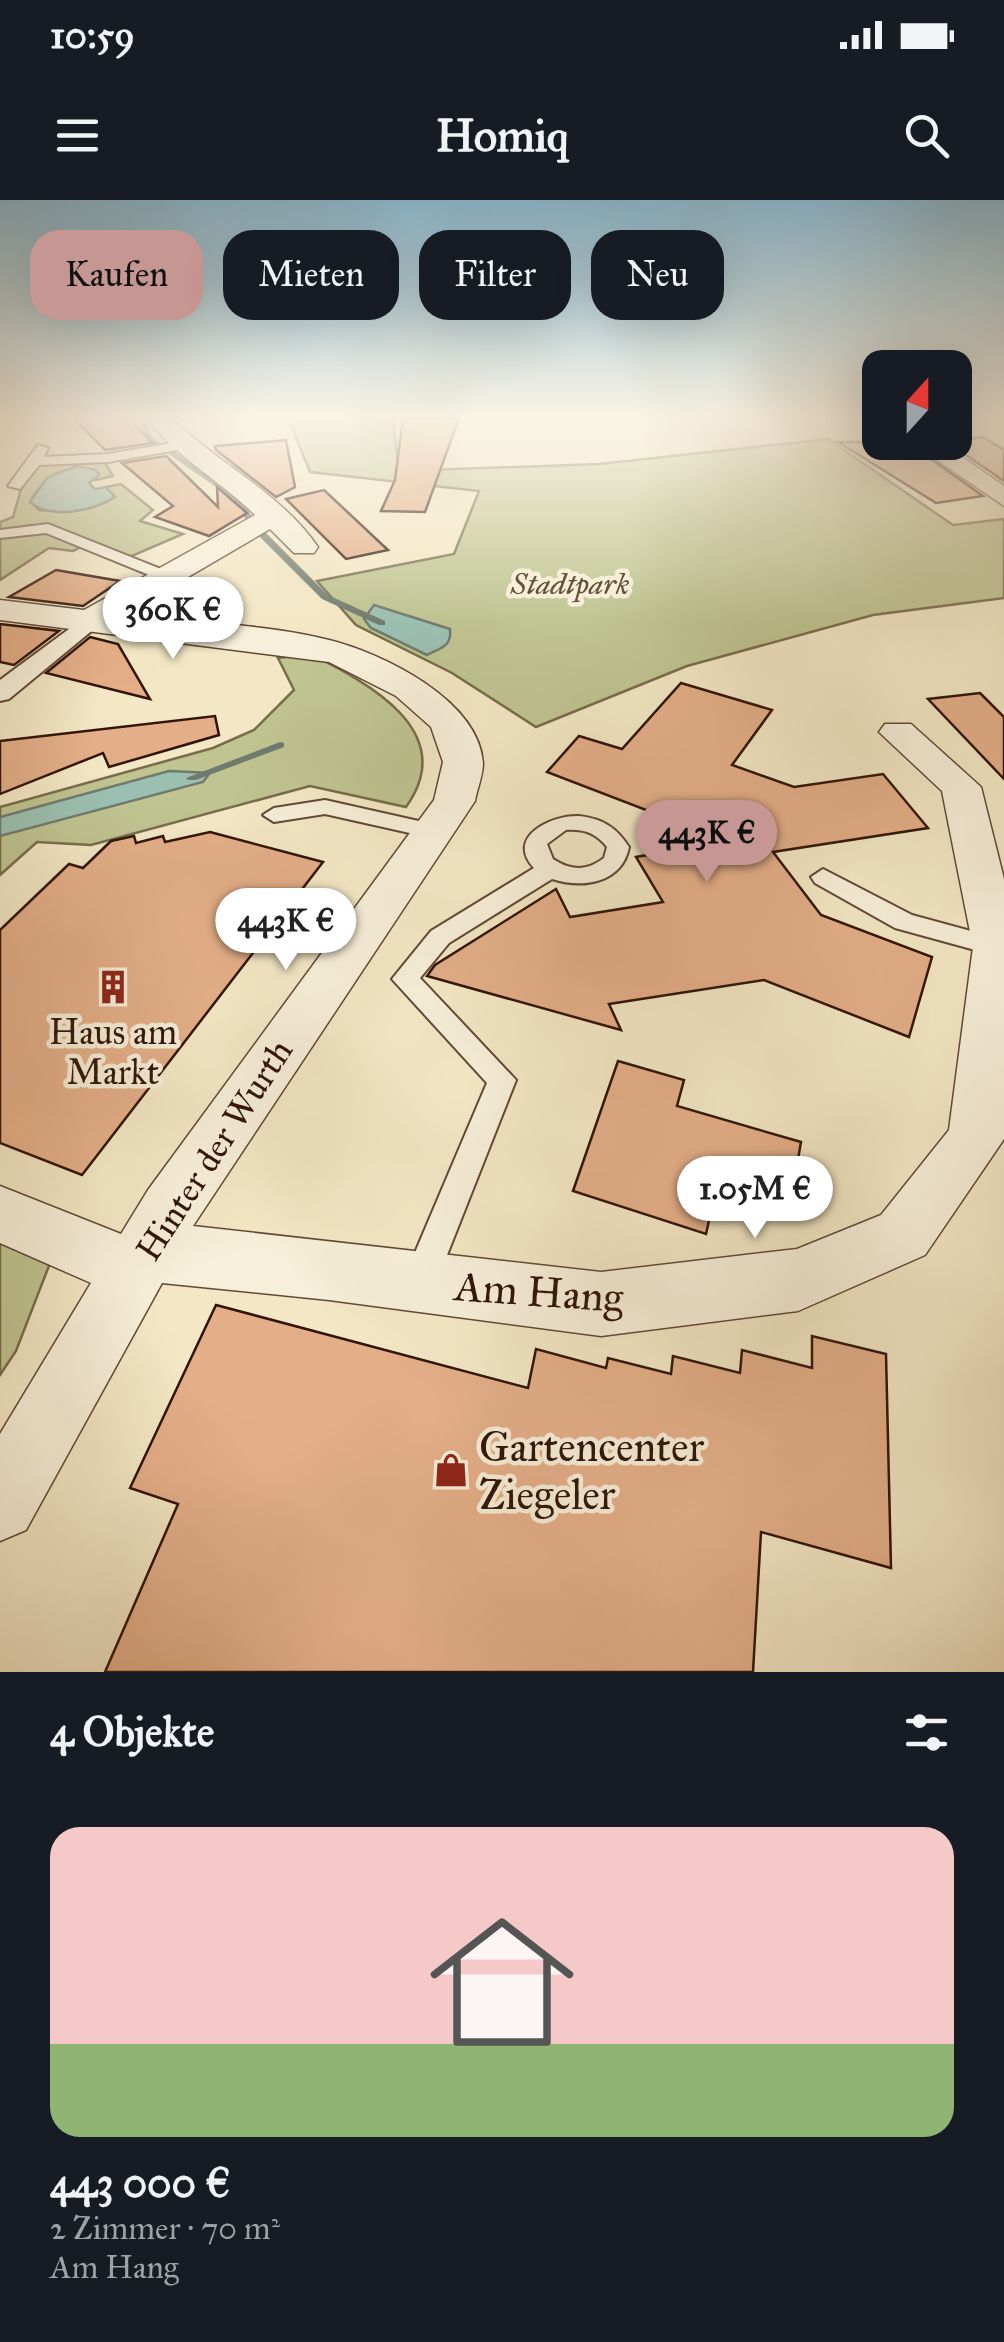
<!DOCTYPE html>
<html lang="de">
<head>
<meta charset="utf-8">
<style>
  body { margin:0; font-family:"IM FELL Great Primer",serif; background:#242831; color:#f1f3f6; height:100vh; display:flex; flex-direction:column; font-size:38px; white-space:nowrap }
  * { box-sizing:border-box; margin:0 }
  p { font-size:32px; color:#9ea1a6 }
  .icon { flex:none; width:55px; height:55px; fill:none; stroke:currentColor; stroke-width:2; stroke-linecap:round; stroke-linejoin:round }
  .map { position:relative; height:1472px; overflow:hidden }
  .side { display:flex; flex-direction:column; background:#171b24; flex:1 }
  .side>* { flex:none }
  .hud { position:absolute; left:30px; top:30px; width:945px; height:90px; display:flex; gap:20px }
  .needle { width:65px; rotate:21deg }
  .tools { position:absolute; left:862px; top:150px; display:grid; gap:20px }
  .tools a { display:grid; place-items:center; width:110px; height:110px; border-radius:20px; background:#171b24; box-shadow:0 10px 40px #0002; font-size:50px }
  .price { position:absolute; translate:-50% -85px; padding:0 22px; border-radius:35px; background:#fff; color:#222; font-size:32px; line-height:65px; filter:drop-shadow(0 2px 5px #0008) }
  .price::after { content:''; position:absolute; left:50%; top:60px; width:30px; height:22px; margin-left:-15px; background:inherit; clip-path:polygon(0 0,100% 0,50% 100%) }
  .price.selected { background:#c59692; color:#111 }
  ul { padding:0; list-style:none }
  li { display:grid; align-content:center; gap:20px; height:530px; padding:0 50px }
  li+li { border-top:2px solid #363941 }
  li span { display:grid; place-items:center; height:310px; border-radius:30px; color:#555 }
  li>.icon { margin-inline-start:auto }
  span .icon { width:180px; height:180px; fill:#fffc; stroke-width:1 }
  li b { font-size:42px }
  h2 { display:flex; justify-content:space-between; align-items:center; height:120px; padding:0 50px; font-size:42px }
  .chip { padding:0 35px; border-radius:30px; background:#171b24; box-shadow:0 10px 40px #0002; font-size:35px; line-height:90px }
  .chip.selected { background:#c59692; color:#111 }
  .status { display:flex; justify-content:space-between; align-items:center; height:70px; padding:0 50px; background:#171b24; direction:ltr }
  .status svg { height:28px; fill:currentColor }
  header { display:flex; justify-content:space-between; align-items:center; height:130px; padding:0 50px; background:#171b24; font-size:45px; font-weight:700 }
  .map>svg:first-child { display:block }
  .green { fill:#bfc491; stroke:#786c4c; stroke-width:2.5 }
  .water { fill:#9bc0b2; stroke:#707b6e; stroke-width:2.5 }
  .lines { fill:none; stroke-linecap:round; stroke-linejoin:round }
  .stream { fill:#707b6e; fill-rule:evenodd }
  .building { fill:#e3ae88; stroke:#301407; stroke-width:2.5 }
  .service-casing { stroke:#614936; stroke-width:4 }
  .pedestrian-casing { stroke:#614936; stroke-width:4 }
  .minor-casing { stroke:#614936; stroke-width:3 }
  .service { fill:#f7efd9; fill-rule:evenodd }
  .pedestrian { fill:#f7efd9; fill-rule:evenodd }
  .minor { fill:#f7efd9; fill-rule:evenodd }
  .labels { text-anchor:middle; stroke-width:9; stroke-linejoin:round; paint-order:stroke }
  .far-park-label { font-size:30px; font-style:italic; fill:#625237; stroke:#f7efd9 }
  .poi-label { font-size:35px; fill:#301407; stroke:#f7efd9 }
  .street-label { font-size:35px; fill:#301407; stroke:#f7efd9 }
  .near-street-label { font-size:42px; fill:#301407; stroke:#f7efd9 }
  .near-poi-label { font-size:42px; fill:#301407; stroke:#f7efd9; text-anchor:start }
</style>
</head>
<body>
<div class="status"><b>10:59</b><svg viewBox="0 0 49 12"><path d="M0 12V9h3v3zM5 12V6h3v6zM10 12V3h3v9zM15 12V0h3v12zM26 1h20v11H26zM47 4h2v5h-2z"/></svg></div>
<header><svg class="icon" aria-label="menu" viewBox="0 0 24 24"><path d="M4 6h16M4 12h16M4 18h16"/></svg>Homiq<svg class="icon" aria-label="search" viewBox="0 0 24 24"><circle cx="10" cy="10" r="6"/><path d="M15 15l6 6"/></svg></header>
<div class="map">
<svg width="1004" height="1472" viewBox="0 0 1004 1472">
  <rect width="100%" height="100%" fill="#f3e7c5"/>
  <filter id="stains"><feTurbulence type="fractalNoise" baseFrequency=".002" numOctaves="4"/><feColorMatrix values="0 0 0 0 .2 0 0 0 0 .09 0 0 0 0 .02 0 0 0 .5 -.17"/></filter>
  <radialGradient id="worn" r=".72"><stop offset=".6" stop-color="#630" stop-opacity="0"/><stop offset="1" stop-color="#630" stop-opacity=".3"/></radialGradient>
  <!-- green -->
  <g class="green">
    <polygon points="288,218 393,218 399,271 599,264 828,239 953,325 1004,319 1004,398 873,415 687,466 536,527 452,473 356,425 317,381 454,354 479,291 310,272"/>
    <path d="M104,261L113,276L96,280L99,274C67,263 47,271 30,302L39,310C66,312 91,312 115,297L106,287L121,284L153,310L140,321L183,334L118,362L81,347L73,351L49,348L0,380V322L13,317L22,286L39,264Z"/>
    <path d="M310,454C369,483 460,532 406,607L310,586L91,645L37,642L0,675V607L213,548L254,530L294,490L278,458Z"/>
    <polygon points="0,1022 57,1045 16,1151 0,1175"/>
  </g>
  <!-- water -->
  <g class="water">
    <path d="M77,266L96,270L99,275L89,283L95,289L106,287L115,297C92,311 52,320 30,302L48,277Z"/>
    <path d="M374,405L450,429C452,447 440,448 427,455L371,428L364,419Z"/>
    <polygon points="169,571 210,573 203,582 0,636 0,617"/>
  </g>
  <g class="lines">
    <!-- stream -->
    <g class="stream">
      <polygon points="138,218 144,218 152,237 235,292 259,326 328,395 385,421 385,425 379,425 322,399 253,330 229,296 147,239"/>
      <polygon points="280,542 284,543 284,547 196,580 188,580 186,578"/>
    </g>
  </g>
  <!-- building -->
  <g class="building">
    <polygon points="73,218 128,218 153,243 105,250"/>
    <polygon points="403,218 459,218 425,312 381,311 395,280"/>
    <polygon points="983,237 1004,250 1004,281 947,242"/>
    <polygon points="286,240 295,287 276,297 216,250 215,246"/>
    <polygon points="838,242 907,242 983,296 936,303"/>
    <polygon points="166,256 218,307 217,287 247,313 209,336 155,317 173,306 122,263"/>
    <polygon points="324,290 388,350 346,359 286,299"/>
    <polygon points="56,370 120,381 83,406 9,397"/>
    <polygon points="0,424 59,431 14,465 0,462"/>
    <polygon points="90,437 118,444 150,499 46,473"/>
    <polygon points="681,483 772,510 732,565 794,587 883,574 928,628 773,652 821,715 932,757 909,837 764,780 609,804 621,830 427,776 435,765 556,689 570,717 663,702 636,657 727,641 547,572 579,536 622,549"/>
    <polygon points="980,493 1004,517 1004,579 928,499"/>
    <polygon points="215,516 219,535 109,567 103,553 0,594 0,541"/>
    <polygon points="210,632 323,662 82,975 0,943 0,730 69,664 83,668 111,641 134,636 136,643 163,636 165,642"/>
    <polygon points="618,861 684,880 677,906 801,942 788,1017 715,994 706,1034 573,991"/>
    <polygon points="216,1105 528,1188 536,1149 606,1168 608,1158 671,1174 673,1156 740,1173 742,1150 812,1168 812,1136 886,1154 891,1368 761,1332 753,1472 105,1472 178,1304 130,1288"/>
  </g>
  <g class="lines">
    <!-- service casing -->
    <g class="service-casing">
      <g id="service">
        <polygon points="185,241 189,248 108,262 39,265 20,289 8,286 38,245 48,248 44,257 108,254"/>
        <polygon points="48,324 171,373 173,376 159,379 46,333 0,338 0,330"/>
        <polygon points="325,600 432,624 443,631 432,638 325,614 274,622 263,615 274,608"/>
        <path d="M579,616C603,619 616,627 629,647C622,683 583,689 552,679L449,743L420,778L516,880L432,1093L420,1097L408,1093L403,1081L487,883L392,779L431,731L534,668C505,637 551,615 579,616ZM566,630C584,629 596,633 607,647L604,658C587,671 571,671 553,659L547,644Z"/>
        <polygon points="823,669 912,715 1004,740 1004,754 997,756 895,728 815,683 811,677"/>
      </g>
    </g>
    <!-- pedestrian casing -->
    <g class="pedestrian-casing">
      <polygon id="pedestrian" points="92,412 100,414 100,424 9,499 0,501 0,480"/>
    </g>
    <!-- minor casing -->
    <g class="minor-casing">
      <g id="minor">
        <path d="M147,218H171C217,263 281,293 318,347L314,353H294L270,329L123,415C190,423 263,423 329,440C382,453 479,500 483,563C483,576 477,589 475,601L193,1026L601,1072L797,1049L881,1015L949,930L973,747L942,591L879,532L885,524H911L981,587L1004,679V939L925,1055L798,1111L601,1136L329,1100L162,1083L26,1330L0,1341V1234L91,1083L0,1043V986L121,1034L148,990L434,600L443,562L431,527L396,496L329,462L0,420V400L84,410L255,315C221,281 175,257 147,218Z"/>
        <polygon points="911,242 940,242 1004,286 1004,306"/>
      </g>
    </g>
    <!-- service -->
    <use href="#service" class="service"/>
    <!-- pedestrian -->
    <use href="#pedestrian" class="pedestrian"/>
    <!-- minor -->
    <use href="#minor" class="minor"/>
  </g>
  <!-- sky -->
  <linearGradient id="sky" x2="0" y2="1"><stop stop-color="#89b9d2"/><stop offset="0.51" stop-color="#faf4e5"/><stop offset="1" stop-color="#faf4e5" stop-opacity="0"/></linearGradient>
  <rect width="1004" height="424" fill="url(#sky)"/>
  <!-- icons -->
  <defs>
    <g id="building-bare" transform="scale(2.7)"><path d="M-4-6H4V6H1V3H-1V6H-4ZM-2.5-4.3h1.7v1.8h-1.7ZM.8-4.3h1.7v1.8H.8ZM-2.5-1h1.7V.8h-1.7ZM.8-1h1.7V.8H.8Z" fill="#8f2418" stroke="#f7efd9" stroke-width="2.5" paint-order="stroke"/></g>
    <g id="shop-bare" transform="scale(2.7)"><path d="M-5-2.5h2.3a2.7 3.5 0 0 1 5.4 0H5L5.5 6h-11ZM-1.5-2.5h3a1.5 2.3 0 0 0-3 0Z" fill="#8f2418" stroke="#f7efd9" stroke-width="2.5" paint-order="stroke"/></g>
  </defs>
  <g fill-rule="evenodd">
    <use href="#building-bare" x="113" y="787"/>
    <use href="#shop-bare" x="451" y="1270"/>
  </g>
  <g class="labels">
    <!-- far-park labels -->
    <g class="far-park-label">
      <text x="570" y="394">Stadtpark</text>
    </g>
    <!-- poi labels -->
    <g class="poi-label">
      <text x="113" y="844">Haus am<tspan x="113" dy="40">Markt</tspan></text>
    </g>
    <!-- street labels -->
    <g class="street-label">
      <text transform="translate(214 950) rotate(-57)" y="12">Hinter der Wurth</text>
    </g>
    <!-- near-street labels -->
    <g class="near-street-label">
      <text transform="translate(539 1091) rotate(4)" y="15">Am Hang</text>
    </g>
    <!-- near-poi labels -->
    <g class="near-poi-label">
      <text x="479" y="1261">Gartencenter<tspan x="479" dy="48">Ziegeler</tspan></text>
    </g>
  </g>
  <rect width="100%" height="100%" filter="url(#stains)"/>
  <rect width="100%" height="100%" fill="url(#worn)"/>
</svg>
<div class="tools">
<a><svg class="needle" viewBox="-14 -14 28 28"><path d="M0-13l5 13h-10z" fill="#e53935"/><path d="M0 13l5-13h-10z" fill="#9ea1a6"/></svg></a>
</div>
<b class="price" style="left:173px;top:462px">360K €</b>
<b class="price selected" style="left:707px;top:685px">443K €</b>
<b class="price" style="left:286px;top:773px">443K €</b>
<b class="price" style="left:755px;top:1041px">1.05M €</b>
<div class="hud">
<a class="chip selected">Kaufen</a>
<a class="chip">Mieten</a>
<a class="chip">Filter</a>
<a class="chip">Neu</a>
</div>
</div>
<section class="side">
<h2>4 Objekte<svg class="icon" aria-label="filters" viewBox="0 0 24 24"><path d="M4 7h16M4 17h16"/><circle cx="9" cy="7" r="2"/><circle cx="15" cy="17" r="2"/></svg></h2>
<ul>
<li><span style="background:linear-gradient(#f6c9c9 70%,#8fb573 0)"><svg class="icon" aria-label="home" viewBox="0 0 24 24"><path d="M3 11l9-7 9 7M6 9v11h12V9"/></svg></span><div><b>443 000 €</b><p>2 Zimmer · 70 m²</p><p>Am Hang</p></div></li>
</ul>
</section>
</body>
</html>
